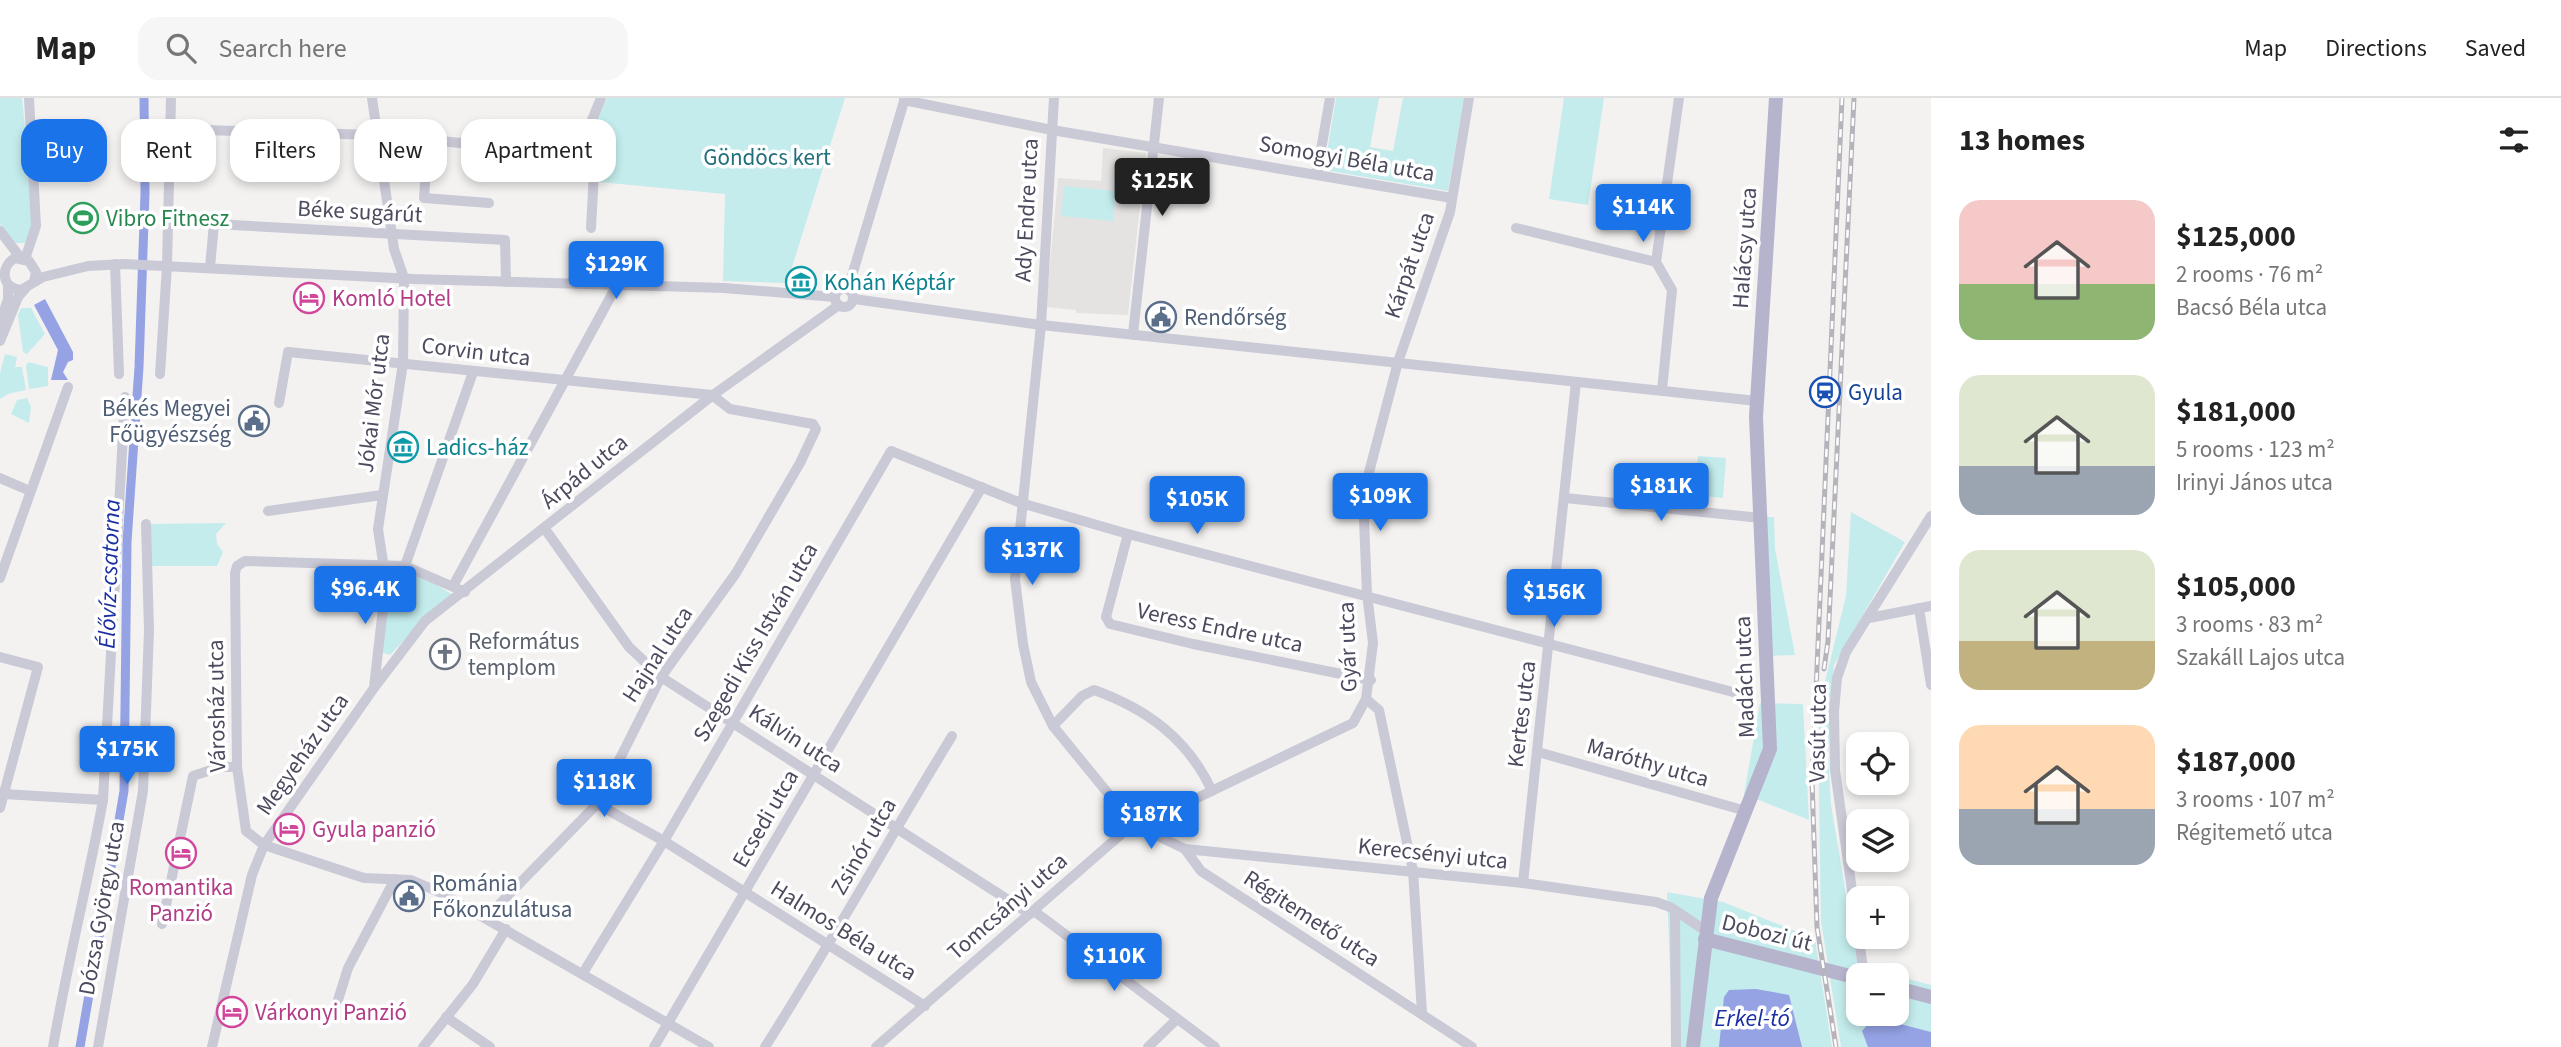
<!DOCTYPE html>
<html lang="en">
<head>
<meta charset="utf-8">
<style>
  body { margin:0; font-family:"Source Sans 3",sans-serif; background:#f6f6f6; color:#222; height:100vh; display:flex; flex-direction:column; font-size:26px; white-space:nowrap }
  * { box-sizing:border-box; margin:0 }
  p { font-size:23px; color:#767676 }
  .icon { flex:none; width:38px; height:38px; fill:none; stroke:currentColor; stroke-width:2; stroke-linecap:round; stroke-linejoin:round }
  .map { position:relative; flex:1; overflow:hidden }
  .sheet { display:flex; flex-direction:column; background:#fff; width:630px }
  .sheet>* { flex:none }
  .top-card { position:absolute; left:21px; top:21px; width:665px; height:63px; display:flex; gap:14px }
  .tools { position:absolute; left:1846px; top:634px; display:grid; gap:14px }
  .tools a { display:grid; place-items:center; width:63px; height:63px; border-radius:14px; background:#fff; box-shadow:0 4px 10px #0003; font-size:35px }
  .price { position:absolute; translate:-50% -60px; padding:0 16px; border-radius:7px; background:#1a73e8; color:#fff; font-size:23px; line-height:46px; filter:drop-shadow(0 2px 4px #0008) }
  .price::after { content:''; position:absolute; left:50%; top:42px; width:21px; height:16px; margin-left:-10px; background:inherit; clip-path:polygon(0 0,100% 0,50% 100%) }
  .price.on { background:#222; color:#fff }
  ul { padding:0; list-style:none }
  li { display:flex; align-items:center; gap:21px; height:175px; padding:0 28px }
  li span { display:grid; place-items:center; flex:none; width:196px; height:140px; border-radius:21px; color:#555 }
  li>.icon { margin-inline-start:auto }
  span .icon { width:84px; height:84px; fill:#fffc; stroke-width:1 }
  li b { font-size:30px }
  h2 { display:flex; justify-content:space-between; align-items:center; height:84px; padding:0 28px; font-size:30px }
  .pill { padding:0 24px; border-radius:21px; background:#fff; box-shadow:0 4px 10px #0003; font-size:24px; line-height:63px }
  .pill.on { background:#1a73e8; color:#fff }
  header { display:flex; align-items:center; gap:42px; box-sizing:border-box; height:98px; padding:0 35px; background:#fff; border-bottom:2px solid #e0e0e0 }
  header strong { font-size:33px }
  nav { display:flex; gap:38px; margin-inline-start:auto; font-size:24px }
  .search { width:490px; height:63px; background:#f6f6f6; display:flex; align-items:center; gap:18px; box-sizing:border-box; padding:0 24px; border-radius:21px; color:#767676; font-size:26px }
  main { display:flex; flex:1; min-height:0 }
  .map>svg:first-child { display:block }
  .education { fill:#e4e3e2 }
  .green { fill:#c4ecec }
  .water { fill:#95a3e5 }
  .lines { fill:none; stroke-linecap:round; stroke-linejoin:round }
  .canal { stroke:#95a3e5; stroke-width:9 }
  .minor { stroke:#cac9d6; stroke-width:10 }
  .major { stroke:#b6b3cd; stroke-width:14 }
  .rail-casing { stroke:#b6b4bb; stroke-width:5 }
  .rail { stroke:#fff; stroke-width:2.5; stroke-dasharray:8; stroke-linecap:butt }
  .labels { text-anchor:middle; stroke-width:7; stroke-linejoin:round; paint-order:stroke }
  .park-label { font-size:23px; fill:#206f7a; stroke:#fff }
  .street-label { font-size:23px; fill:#4c4a5d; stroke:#fff }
  .leisure-label { font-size:23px; fill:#27864d; stroke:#fff; text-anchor:start }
  .culture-label { font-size:23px; fill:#0d838f; stroke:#fff; text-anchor:start }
  .hotel-label { font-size:23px; fill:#b23c85; stroke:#fff; text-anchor:start }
  .service-label { font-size:23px; fill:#4e5e75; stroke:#fff; text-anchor:start }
  .transit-label { font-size:23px; fill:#164399; stroke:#fff; text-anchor:start }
  .worship-label { font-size:23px; fill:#5b616d; stroke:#fff; text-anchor:start }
  .water-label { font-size:24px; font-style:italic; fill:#192fa2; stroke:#fff }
</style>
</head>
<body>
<header>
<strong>Map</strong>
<div class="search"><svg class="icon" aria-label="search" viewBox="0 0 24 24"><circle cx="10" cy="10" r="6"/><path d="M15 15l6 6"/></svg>Search here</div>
<nav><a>Map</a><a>Directions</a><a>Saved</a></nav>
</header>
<main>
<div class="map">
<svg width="1931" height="949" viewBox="0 0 1931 949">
  <rect width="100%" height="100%" fill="#f3f2f1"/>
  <!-- education -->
  <polygon class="education" points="1103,50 1146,55 1128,217 1076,215 1076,212 1046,209 1058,80 1101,83"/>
  <!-- green -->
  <g class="green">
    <polygon points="0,0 22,0 35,126 27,145 13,145 0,126"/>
    <polygon points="607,0 845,0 787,185 723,183 725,96 599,84 590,36"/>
    <polygon points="1336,0 1379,0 1370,49 1393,53 1403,0 1464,0 1448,93 1324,72"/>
    <polygon points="1564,0 1604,0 1588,107 1549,101"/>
    <polygon points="1064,88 1116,93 1113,123 1061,118"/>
    <polygon points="21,210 31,210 45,236 27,256 23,254 18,217"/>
    <polygon points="5,256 17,259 15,269 22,269 26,292 8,296 0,301 0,275"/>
    <polygon points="28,264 48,269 48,288 29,291 26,268"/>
    <polygon points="27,300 31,309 29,325 11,316 17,302"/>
    <polygon points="1698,358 1726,360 1723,400 1695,397"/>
    <polygon points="1851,414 1905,444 1834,567 1828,658 1831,707 1858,868 1890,877 1858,877 1858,915 1897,915 1897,878 1931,887 1931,949 1841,949 1821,823 1818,634 1822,596 1846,498"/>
    <polygon points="1754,419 1774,419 1775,451 1795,557 1760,558"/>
    <polygon points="226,425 216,436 217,446 223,454 217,468 147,468 146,426"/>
    <polygon points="388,471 419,476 453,497 427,518 390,557 381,554"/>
    <polygon points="1760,605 1803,606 1809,722 1744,696"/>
    <polygon points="1667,794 1723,804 1815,841 1832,949 1673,949"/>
  </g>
  <!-- water -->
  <g class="water">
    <polygon points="45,201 73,254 73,262 68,264 63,274 68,282 51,282 58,252 34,207"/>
    <polygon points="1756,891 1789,897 1802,949 1719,949 1724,899 1729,892"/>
    <polygon points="1881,921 1931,934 1931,949 1868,949 1862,933 1870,924"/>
  </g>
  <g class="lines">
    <!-- canal -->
    <polyline class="canal" points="80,949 124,693 127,444 139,269 145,95 144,0"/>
    <!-- minor -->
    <g class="minor">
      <polyline points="372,0 394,151 404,180 403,265 378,431 386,484 374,589"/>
      <polyline points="1054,0 1041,227 1015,481 1023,546 1031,584 1053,628 1133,726 1185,751 1201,773 1472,949"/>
      <polyline points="904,2 1052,32 1452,100"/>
      <polyline points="169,31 376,37 578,56"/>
      <polyline points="428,42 424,100 489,105"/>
      <polyline points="1317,75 1330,0"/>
      <polyline points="169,121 214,123 214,126"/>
      <polyline points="591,130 594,74 590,61 578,56 601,0"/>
      <polyline points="1516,130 1656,164"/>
      <polyline points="0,133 20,159"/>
      <polyline points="25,161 36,128 29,0"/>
      <polyline points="115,166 119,276"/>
      <polyline points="210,169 214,126 505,142 506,184"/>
      <path d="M34,184L36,174L29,163L15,160C0,169 1,190 21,192L43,179L88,168L124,166L414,181L724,190L835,199"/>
      <circle cx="844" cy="200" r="9"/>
      <polyline points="848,191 905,0"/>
      <polyline points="854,201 1041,227 1757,303"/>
      <polyline points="0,225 8,201 8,187"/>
      <polyline points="1133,236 1159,0"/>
      <polyline points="0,243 18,199 25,191"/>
      <polyline points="160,276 167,168 171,0"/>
      <polyline points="1662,292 1672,192 1656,164 1679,0"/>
      <polyline points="279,305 288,254 712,297 730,311 813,326 816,331 800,365 736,475 661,579 597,706 486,820"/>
      <polyline points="0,380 30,393"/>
      <polyline points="1565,400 1761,420"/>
      <polyline points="268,413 382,397"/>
      <polyline points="545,431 629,549 661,579 1030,816"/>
      <polyline points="1128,436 1106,519 1110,526 1193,546 1371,582"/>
      <polyline points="405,468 473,274"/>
      <polyline points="0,480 68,289"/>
      <polyline points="453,488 617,187"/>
      <polyline points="465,494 405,468 245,463 237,468 235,475 237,669 246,733 264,747 364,780 411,782 439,794 709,949"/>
      <polyline points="1919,510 1931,587"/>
      <polyline points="1869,520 1931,508"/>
      <polyline points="0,559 38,569 0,710"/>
      <polyline points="1366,601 1379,612 1413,773 1422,915"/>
      <path d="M1053,628L1082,598L1094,592C1147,611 1188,641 1212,693"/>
      <polyline points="1538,654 1746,713"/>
      <polyline points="4,696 103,702"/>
      <polyline points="597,706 664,743 925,908"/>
      <polyline points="1140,730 1145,725 1353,625 1366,601 1373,545 1367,496 1363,397 1398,264 1450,114 1469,0"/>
      <polyline points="1185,751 1523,785 1656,804 1670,809 1706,833"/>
      <polyline points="1523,785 1576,284"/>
      <polyline points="1034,813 1215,949"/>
      <polyline points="1675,813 1676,949"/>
      <polyline points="162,826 193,678 220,669 237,669"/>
      <polyline points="583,875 664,743 891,353 1021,405 1128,436 1733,594"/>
      <polyline points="1864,877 1835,672 1834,614 1837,580 1846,554 1931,418"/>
      <polyline points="338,902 348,870 395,781"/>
      <polyline points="446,919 490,949"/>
      <path d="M53,949C67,866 88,785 103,702L125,299"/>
      <polyline points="98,949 143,693 149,532 146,426"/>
      <polyline points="212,949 252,777 264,747 374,590 425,523 713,297 839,207"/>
      <polyline points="423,949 473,886 506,831"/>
      <polyline points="654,949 982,389"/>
      <path d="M765,949C830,847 889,741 952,638"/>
      <polyline points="876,949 1133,726"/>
      <polyline points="1148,949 1176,922"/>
    </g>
    <!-- major -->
    <g class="major">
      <polyline points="1705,841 1858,880"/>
      <polyline points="1897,890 1931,899"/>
      <polyline points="1693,949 1711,800 1770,651 1756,319 1776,0"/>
    </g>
    <!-- rail casing -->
    <g class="rail-casing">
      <g id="rail">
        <polyline points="1824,571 1828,543 1854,0"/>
        <polyline points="1836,949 1817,829 1812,683 1842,0"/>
      </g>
    </g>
    <!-- rail -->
    <use href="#rail" class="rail"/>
  </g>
  <!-- icons -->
  <defs>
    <g id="stadium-ring" transform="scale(1.575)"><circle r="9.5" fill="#fff" stroke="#2e9e5b" stroke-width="1.5"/><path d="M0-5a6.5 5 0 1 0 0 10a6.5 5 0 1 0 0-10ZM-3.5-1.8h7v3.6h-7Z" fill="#2e9e5b"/></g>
    <g id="museum-ring" transform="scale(1.575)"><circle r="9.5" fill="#fff" stroke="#0f9aa8" stroke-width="1.5"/><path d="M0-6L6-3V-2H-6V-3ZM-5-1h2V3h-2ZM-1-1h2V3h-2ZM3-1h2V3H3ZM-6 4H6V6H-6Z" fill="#0f9aa8"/></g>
    <g id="hotel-ring" transform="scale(1.575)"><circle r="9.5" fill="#fff" stroke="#d1479c" stroke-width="1.5"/><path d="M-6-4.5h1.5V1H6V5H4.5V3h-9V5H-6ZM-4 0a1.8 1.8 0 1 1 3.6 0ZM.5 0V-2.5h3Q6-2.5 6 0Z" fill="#d1479c"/></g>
    <g id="civic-ring" transform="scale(1.575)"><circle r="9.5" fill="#fff" stroke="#5c6f8a" stroke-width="1.5"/><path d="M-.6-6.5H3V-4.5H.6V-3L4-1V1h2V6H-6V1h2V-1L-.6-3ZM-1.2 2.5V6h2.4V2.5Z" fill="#5c6f8a"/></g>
    <g id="station-ring" transform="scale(1.575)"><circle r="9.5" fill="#fff" stroke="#1a4fb4" stroke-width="1.5"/><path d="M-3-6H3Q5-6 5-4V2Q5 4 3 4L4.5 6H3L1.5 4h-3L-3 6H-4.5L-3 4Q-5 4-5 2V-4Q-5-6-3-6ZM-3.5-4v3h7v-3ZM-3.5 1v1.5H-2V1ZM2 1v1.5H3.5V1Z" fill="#1a4fb4"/></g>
    <g id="church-ring" transform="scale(1.575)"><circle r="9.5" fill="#fff" stroke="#6b7280" stroke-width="1.5"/><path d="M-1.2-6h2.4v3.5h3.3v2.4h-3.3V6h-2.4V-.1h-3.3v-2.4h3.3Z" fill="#6b7280"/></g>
  </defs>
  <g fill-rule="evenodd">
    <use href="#stadium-ring" x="83" y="120"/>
    <use href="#museum-ring" x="801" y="184"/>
    <use href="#hotel-ring" x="309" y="200"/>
    <use href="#civic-ring" x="1161" y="219"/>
    <use href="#station-ring" x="1825" y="294"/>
    <use href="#civic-ring" x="254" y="323"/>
    <use href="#museum-ring" x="403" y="349"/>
    <use href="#church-ring" x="445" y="556"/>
    <use href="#hotel-ring" x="289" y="731"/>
    <use href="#hotel-ring" x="181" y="755"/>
    <use href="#civic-ring" x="409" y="798"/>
    <use href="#hotel-ring" x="232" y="914"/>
  </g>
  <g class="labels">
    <!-- park labels -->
    <g class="park-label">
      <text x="767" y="67">Göndöcs kert</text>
    </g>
    <!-- street labels -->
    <g class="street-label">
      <text transform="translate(1347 60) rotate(10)" y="8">Somogyi Béla utca</text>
      <text transform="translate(1026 112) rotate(-87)" y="8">Ady Endre utca</text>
      <text transform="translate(360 113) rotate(3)" y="8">Béke sugárút</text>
      <text transform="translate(1744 150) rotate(-86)" y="8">Halácsy utca</text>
      <text transform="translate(1409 167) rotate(-71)" y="8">Kárpát utca</text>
      <text transform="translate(476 253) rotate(7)" y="8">Corvin utca</text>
      <text transform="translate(373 305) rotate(-83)" y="8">Jókai Mór utca</text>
      <text transform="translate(584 373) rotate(-39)" y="8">Árpád utca</text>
      <text transform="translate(1220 529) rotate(12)" y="8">Veress Endre utca</text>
      <text transform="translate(755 544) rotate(-60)" y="8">Szegedi Kiss István utca</text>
      <text transform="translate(1347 549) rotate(-92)" y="8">Gyár utca</text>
      <text transform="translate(657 556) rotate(-57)" y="8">Hajnal utca</text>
      <text transform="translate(1744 579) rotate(-92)" y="8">Madách utca</text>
      <text transform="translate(216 608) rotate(-91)" y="8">Városház utca</text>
      <text transform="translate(1521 616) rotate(-83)" y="8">Kertes utca</text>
      <text transform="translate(1817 635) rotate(-89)" y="8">Vasút utca</text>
      <text transform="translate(796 640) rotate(33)" y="8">Kálvin utca</text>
      <text transform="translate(302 656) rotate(-55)" y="8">Megyeház utca</text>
      <text transform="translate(1648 664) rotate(16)" y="8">Maróthy utca</text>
      <text transform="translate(765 720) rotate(-60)" y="8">Ecsedi utca</text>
      <text transform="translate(863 748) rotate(-60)" y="8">Zsinór utca</text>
      <text transform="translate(1433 755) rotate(6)" y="8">Kerecsényi utca</text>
      <text transform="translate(1007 808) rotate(-41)" y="8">Tomcsányi utca</text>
      <text transform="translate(101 810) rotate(-80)" y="8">Dózsa György utca</text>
      <text transform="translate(1312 820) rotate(33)" y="8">Régitemető utca</text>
      <text transform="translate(844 832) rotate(32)" y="8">Halmos Béla utca</text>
      <text transform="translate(1767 834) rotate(14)" y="8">Dobozi út</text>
    </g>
    <!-- leisure labels -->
    <g class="leisure-label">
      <text x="106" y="128">Vibro Fitnesz</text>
    </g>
    <!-- culture labels -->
    <g class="culture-label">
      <text x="824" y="192">Kohán Képtár</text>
      <text x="426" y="357">Ladics-ház</text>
    </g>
    <!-- hotel labels -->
    <g class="hotel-label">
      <text x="332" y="208">Komló Hotel</text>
      <text x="312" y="739">Gyula panzió</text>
      <text x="181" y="797" text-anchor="middle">Romantika<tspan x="181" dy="26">Panzió</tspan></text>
      <text x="255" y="922">Várkonyi Panzió</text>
    </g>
    <!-- service labels -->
    <g class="service-label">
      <text x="1184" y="227">Rendőrség</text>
      <text x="231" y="318" text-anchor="end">Békés Megyei<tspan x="231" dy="26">Főügyészség</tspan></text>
      <text x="432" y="793">Románia<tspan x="432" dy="26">Főkonzulátusa</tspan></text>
    </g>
    <!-- transit labels -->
    <g class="transit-label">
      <text x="1848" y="302">Gyula</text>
    </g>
    <!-- worship labels -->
    <g class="worship-label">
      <text x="468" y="551">Református<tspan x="468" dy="26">templom</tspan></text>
    </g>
    <!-- water labels -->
    <g class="water-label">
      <text transform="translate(109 476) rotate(-88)" y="8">Élővíz-csatorna</text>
      <text x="1752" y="928">Erkel-tó</text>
    </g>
  </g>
</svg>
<div class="tools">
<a><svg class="icon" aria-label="locate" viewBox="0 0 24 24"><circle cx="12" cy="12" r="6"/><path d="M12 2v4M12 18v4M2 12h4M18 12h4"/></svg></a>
<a><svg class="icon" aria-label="layers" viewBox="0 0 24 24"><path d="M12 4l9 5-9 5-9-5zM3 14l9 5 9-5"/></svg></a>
<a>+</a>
<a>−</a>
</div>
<b class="price on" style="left:1162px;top:120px">$125K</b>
<b class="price" style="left:1643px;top:146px">$114K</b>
<b class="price" style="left:616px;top:203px">$129K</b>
<b class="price" style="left:1661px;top:425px">$181K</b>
<b class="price" style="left:1380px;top:435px">$109K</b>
<b class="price" style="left:1197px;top:438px">$105K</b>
<b class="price" style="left:1032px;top:489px">$137K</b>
<b class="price" style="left:365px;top:528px">$96.4K</b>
<b class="price" style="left:1554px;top:531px">$156K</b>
<b class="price" style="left:127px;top:688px">$175K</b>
<b class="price" style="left:604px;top:721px">$118K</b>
<b class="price" style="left:1151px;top:753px">$187K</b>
<b class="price" style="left:1114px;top:895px">$110K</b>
<div class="top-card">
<a class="pill on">Buy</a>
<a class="pill">Rent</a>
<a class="pill">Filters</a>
<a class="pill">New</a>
<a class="pill">Apartment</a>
</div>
</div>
<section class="sheet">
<h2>13 homes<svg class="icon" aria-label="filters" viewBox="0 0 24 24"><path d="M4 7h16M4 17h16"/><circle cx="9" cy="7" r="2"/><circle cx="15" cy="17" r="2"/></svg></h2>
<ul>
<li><span style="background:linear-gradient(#f6c9c9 60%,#8fb573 0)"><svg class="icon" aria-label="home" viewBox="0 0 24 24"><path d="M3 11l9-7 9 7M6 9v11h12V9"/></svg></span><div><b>$125,000</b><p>2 rooms · 76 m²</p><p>Bacsó Béla utca</p></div></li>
<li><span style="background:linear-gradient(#dfe7d0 65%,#9aa5b1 0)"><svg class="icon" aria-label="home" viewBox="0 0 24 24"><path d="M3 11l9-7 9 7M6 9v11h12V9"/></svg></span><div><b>$181,000</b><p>5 rooms · 123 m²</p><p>Irinyi János utca</p></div></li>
<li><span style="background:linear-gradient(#dfe7d0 65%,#c2b280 0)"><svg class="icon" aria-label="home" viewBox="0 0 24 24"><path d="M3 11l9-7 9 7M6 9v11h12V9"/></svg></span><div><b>$105,000</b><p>3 rooms · 83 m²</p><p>Szakáll Lajos utca</p></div></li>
<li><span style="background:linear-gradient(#ffd9b3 60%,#9aa5b1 0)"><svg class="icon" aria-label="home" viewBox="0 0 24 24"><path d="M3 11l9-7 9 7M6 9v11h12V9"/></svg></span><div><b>$187,000</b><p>3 rooms · 107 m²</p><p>Régitemető utca</p></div></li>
</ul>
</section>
</main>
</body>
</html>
